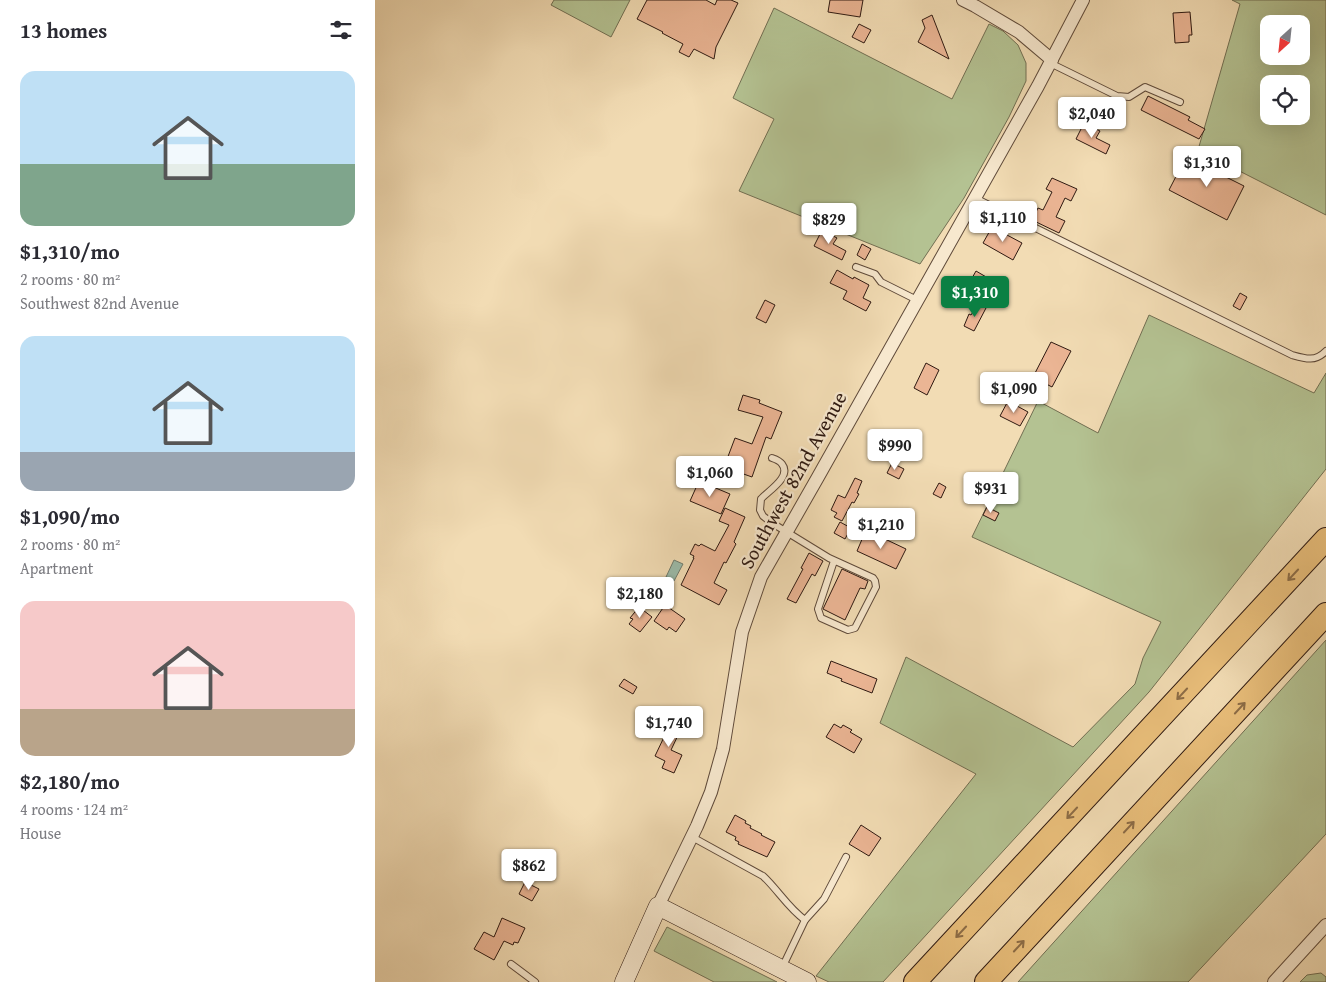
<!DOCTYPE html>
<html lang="en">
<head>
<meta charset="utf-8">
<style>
  body { margin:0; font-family:"Gentium Book Plus",serif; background:#f7f7f7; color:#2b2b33; height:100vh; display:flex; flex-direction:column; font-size:19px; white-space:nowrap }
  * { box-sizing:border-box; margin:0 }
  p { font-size:16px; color:#7c7c81 }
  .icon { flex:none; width:28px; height:28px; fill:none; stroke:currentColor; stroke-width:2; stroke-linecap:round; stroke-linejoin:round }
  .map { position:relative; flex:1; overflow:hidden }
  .side { display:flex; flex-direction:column; background:#fff; width:375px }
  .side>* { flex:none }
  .needle { width:32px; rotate:207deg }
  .tools { position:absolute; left:885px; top:15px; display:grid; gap:10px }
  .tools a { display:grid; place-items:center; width:50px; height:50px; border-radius:10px; background:#fff; box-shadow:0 5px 20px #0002; font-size:25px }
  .price { position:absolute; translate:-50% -42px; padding:0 11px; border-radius:5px; background:#fff; color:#222; font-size:16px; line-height:32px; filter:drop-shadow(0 1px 2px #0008) }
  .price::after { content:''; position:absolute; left:50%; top:30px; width:15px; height:11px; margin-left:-8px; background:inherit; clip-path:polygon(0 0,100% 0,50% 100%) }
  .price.active { background:#0b8043; color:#fff }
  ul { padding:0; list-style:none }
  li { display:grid; align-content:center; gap:10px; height:265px; padding:0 20px }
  li span { display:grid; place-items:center; height:155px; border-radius:15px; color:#555 }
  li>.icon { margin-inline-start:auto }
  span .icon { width:90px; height:90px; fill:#fffc; stroke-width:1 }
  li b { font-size:21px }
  h2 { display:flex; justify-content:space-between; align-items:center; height:60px; padding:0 20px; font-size:21px }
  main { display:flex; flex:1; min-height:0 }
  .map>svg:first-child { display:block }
  .green { fill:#b4c292; stroke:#716e52; fill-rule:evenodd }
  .water { fill:#9bbcab; stroke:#6f7b6d }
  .building { fill:#ebb594; stroke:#2e1911 }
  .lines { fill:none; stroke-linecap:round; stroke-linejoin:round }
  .lane-casing { stroke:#5f4a3a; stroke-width:8 }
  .street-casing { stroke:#5f4a3a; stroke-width:14 }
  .secondary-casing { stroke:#2e1911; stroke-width:19 }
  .highway-casing { stroke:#2e1911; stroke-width:24 }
  .lane { stroke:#f7e8ce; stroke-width:6 }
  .street { stroke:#f7e8ce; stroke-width:12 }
  .secondary { stroke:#f7e8ce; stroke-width:18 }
  .highway { stroke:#e9be7a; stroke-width:22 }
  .oneway { stroke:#8c6c46 }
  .labels { text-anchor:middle; stroke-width:4.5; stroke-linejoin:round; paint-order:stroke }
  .street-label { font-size:20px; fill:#2e1911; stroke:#f7e8ce }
</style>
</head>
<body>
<main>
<section class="side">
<h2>13 homes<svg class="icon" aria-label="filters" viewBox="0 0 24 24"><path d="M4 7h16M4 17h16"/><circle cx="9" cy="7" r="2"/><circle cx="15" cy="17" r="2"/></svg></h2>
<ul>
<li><span style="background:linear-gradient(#bfe0f5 60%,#7fa58c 0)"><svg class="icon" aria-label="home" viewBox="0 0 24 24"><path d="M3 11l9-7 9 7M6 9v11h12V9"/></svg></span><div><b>$1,310/mo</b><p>2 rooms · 80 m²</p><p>Southwest 82nd Avenue</p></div></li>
<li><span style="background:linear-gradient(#bfe0f5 75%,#9aa5b1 0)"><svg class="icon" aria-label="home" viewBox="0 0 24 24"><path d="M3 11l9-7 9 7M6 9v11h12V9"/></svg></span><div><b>$1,090/mo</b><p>2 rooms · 80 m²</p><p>Apartment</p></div></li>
<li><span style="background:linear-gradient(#f6c9c9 70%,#b9a48a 0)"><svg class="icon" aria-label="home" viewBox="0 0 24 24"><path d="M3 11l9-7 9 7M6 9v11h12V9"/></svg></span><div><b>$2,180/mo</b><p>4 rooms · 124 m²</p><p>House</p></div></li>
</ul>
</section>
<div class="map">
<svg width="951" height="982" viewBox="0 0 951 982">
  <rect width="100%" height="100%" fill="#f2dcb4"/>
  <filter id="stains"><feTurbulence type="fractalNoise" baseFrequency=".004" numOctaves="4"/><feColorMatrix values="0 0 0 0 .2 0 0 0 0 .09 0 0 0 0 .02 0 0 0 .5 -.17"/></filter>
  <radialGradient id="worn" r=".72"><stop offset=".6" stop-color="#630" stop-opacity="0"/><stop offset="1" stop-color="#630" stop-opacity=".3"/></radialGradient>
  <!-- green -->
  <g class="green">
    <polygon points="179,0 255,0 236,37 176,5"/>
    <path d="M857,0H951V215L823,150L865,4ZM894,24H926V56H894ZM894,84H926V116H894Z"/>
    <polygon points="399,8 577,99 614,24 628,31 643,45 651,63 651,81 634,117 589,198 545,264 364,191 399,119 358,98"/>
    <polygon points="774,315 939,393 951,373 951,469 774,692 508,982 454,982 441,976 601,774 505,723 531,657 698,747 760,684 768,658 786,622 597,537 663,401 723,433"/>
    <polygon points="951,640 951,834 813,982 643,982"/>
    <polygon points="292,927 402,982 339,982 279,951"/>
    <polygon points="946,973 951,977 951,982 925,982 932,975"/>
  </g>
  <!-- water -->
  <polygon class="water" points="299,560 308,564 299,581 291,577"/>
  <!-- building -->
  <g class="building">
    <polygon points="272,0 331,0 340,5 342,0 356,0 363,3 341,47 339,59 319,49 314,57 304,52 308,44 287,33 288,32 262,19"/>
    <polygon points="455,0 488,0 485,17 453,12"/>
    <polygon points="815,12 817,35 814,35 814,42 800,43 798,13"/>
    <polygon points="557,15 574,59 543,42 550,28 547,20"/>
    <polygon points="484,24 496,30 489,43 477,37"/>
    <polygon points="773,96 815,117 813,120 830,129 824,139 766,110"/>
    <polygon points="709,123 725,131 721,138 735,145 731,154 701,139"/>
    <polygon points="811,157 869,186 852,220 794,190"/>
    <polygon points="677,178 702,189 696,201 690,198 681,217 690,221 684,233 657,220 663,208 668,210 677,192 671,189"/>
    <polygon points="617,227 647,243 638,260 608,243"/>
    <polygon points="447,230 462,238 458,244 471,251 467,260 439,246"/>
    <polygon points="487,244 496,249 490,260 482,255"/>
    <polygon points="462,270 478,279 479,277 494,285 488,298 496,302 491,311 468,299 472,291 455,283"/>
    <polygon points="601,271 618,281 610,297 592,287"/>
    <polygon points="865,293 872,297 865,310 858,306"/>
    <polygon points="390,300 400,305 391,323 381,318"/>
    <polygon points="603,304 611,308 599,331 589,326 594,314 596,315"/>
    <polygon points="676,342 696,351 677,387 658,377"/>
    <polygon points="551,363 564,370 552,395 539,388"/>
    <polygon points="368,395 385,400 384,403 407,412 396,439 391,437 377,477 349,467 360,438 377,444 388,417 363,410"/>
    <polygon points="633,401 653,412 645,426 625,416"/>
    <polygon points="517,463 529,469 524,479 512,473"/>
    <polygon points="480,478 487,481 482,493 484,494 479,503 477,502 467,521 459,517 462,513 456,510 463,495 470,498"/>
    <polygon points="324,481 355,494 346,514 315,501"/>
    <polygon points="564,483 571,487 566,498 558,494"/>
    <polygon points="612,507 624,513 620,521 608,515"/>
    <polygon points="350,508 370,517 359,542 361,544 351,563 349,562 339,583 352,590 344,605 306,585 319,558 318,558 319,556 315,554 320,544 324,546 326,544 340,551 354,525 344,521"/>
    <polygon points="465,522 476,528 470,539 459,533"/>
    <polygon points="491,530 531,549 521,569 482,551"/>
    <polygon points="434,553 448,561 440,576 437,574 421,603 412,599 428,569 426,568"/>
    <polygon points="467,569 493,581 490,589 485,588 470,620 448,609"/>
    <polygon points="290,605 310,619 301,632 294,627 292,630 279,621"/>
    <polygon points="264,607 277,617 265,632 254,624 258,619 255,618"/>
    <polygon points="456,661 502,679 497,693 466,681 467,679 452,673"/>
    <polygon points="249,679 262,687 258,694 244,686"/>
    <polygon points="293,722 306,729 296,750 307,755 299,773 287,768 290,761 280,756 290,735 287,733"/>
    <polygon points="459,724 466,728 468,725 477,730 475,732 487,739 479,753 451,737"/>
    <polygon points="360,815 371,821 370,823 376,826 375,828 387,834 386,835 400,842 392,857 363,844 364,842 360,840 361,837 351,832"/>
    <polygon points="486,825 506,838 494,856 474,844"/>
    <polygon points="150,882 164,889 157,901 144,894"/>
    <polygon points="127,918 150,928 143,943 139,942 138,945 129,941 119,960 99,949 109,932 119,937"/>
  </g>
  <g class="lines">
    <!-- lane casing -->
    <g class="lane-casing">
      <g id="lane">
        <polyline points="675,63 742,96 754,97 770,87 805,102"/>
        <path d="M600,198L917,355C931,359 940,362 951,351"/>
        <polyline points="481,267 500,274 506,282 542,300"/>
        <path d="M397,458C400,459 405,461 407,464C417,477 393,491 386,499L385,510L388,516L397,523L454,558L498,578L500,581L501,587L480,628L473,630L446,618L443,609L459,561"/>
        <path d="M317,837L388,876C403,890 414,909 430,920"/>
        <polyline points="136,964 160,982"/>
        <polyline points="407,968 430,920 449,899 471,857"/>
      </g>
    </g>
    <!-- street casing -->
    <g class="street-casing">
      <g id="street">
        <polyline points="588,0 600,6 644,32 677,60"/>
        <polyline points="283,906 322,826 336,792 348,749 367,632 386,577 443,477 663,86 708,0"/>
        <polyline points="899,982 951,925"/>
      </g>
    </g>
    <!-- secondary casing -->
    <g class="secondary-casing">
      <polyline id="secondary" points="249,982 283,906 432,982"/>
    </g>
    <!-- highway casing -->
    <g class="highway-casing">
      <g id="highway">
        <polyline points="540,982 951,539"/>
        <polyline points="611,982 951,614"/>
      </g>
    </g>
    <!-- lane -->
    <use href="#lane" class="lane"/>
    <!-- street -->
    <use href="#street" class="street"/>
    <!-- secondary -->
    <use href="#secondary" class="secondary"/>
    <!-- highway -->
    <use href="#highway" class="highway"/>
  </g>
  <!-- one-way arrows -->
  <defs><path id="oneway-shaft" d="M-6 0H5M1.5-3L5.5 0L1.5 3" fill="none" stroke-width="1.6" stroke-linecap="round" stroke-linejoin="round" transform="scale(1.25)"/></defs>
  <g class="oneway">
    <use href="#oneway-shaft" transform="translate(918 575) rotate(133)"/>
    <use href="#oneway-shaft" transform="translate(807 694) rotate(133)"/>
    <use href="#oneway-shaft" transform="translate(865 708) rotate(-47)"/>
    <use href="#oneway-shaft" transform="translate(697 813) rotate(133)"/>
    <use href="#oneway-shaft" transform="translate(754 827) rotate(-47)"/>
    <use href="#oneway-shaft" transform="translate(586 932) rotate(133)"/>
    <use href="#oneway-shaft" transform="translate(644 946) rotate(-47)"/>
  </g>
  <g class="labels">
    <!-- street labels -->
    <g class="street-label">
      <text transform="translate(418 480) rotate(-61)" y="7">Southwest 82nd Avenue</text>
    </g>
  </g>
  <rect width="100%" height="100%" filter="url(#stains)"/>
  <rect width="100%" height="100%" fill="url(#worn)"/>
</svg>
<div class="tools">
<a><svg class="needle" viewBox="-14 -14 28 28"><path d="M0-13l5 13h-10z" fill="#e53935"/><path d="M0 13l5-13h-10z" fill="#7c7c81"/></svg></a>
<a><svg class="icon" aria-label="locate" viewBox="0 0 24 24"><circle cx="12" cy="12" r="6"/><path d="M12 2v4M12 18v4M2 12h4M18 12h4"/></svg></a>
</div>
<b class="price" style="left:717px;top:139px">$2,040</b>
<b class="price" style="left:832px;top:188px">$1,310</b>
<b class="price" style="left:628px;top:243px">$1,110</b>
<b class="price" style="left:454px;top:245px">$829</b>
<b class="price active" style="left:600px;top:318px">$1,310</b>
<b class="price" style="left:639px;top:414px">$1,090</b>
<b class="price" style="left:520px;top:471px">$990</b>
<b class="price" style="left:335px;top:498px">$1,060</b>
<b class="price" style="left:616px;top:514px">$931</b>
<b class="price" style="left:506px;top:550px">$1,210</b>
<b class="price" style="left:265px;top:619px">$2,180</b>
<b class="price" style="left:294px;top:748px">$1,740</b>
<b class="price" style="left:154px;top:891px">$862</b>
</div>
</main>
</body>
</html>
